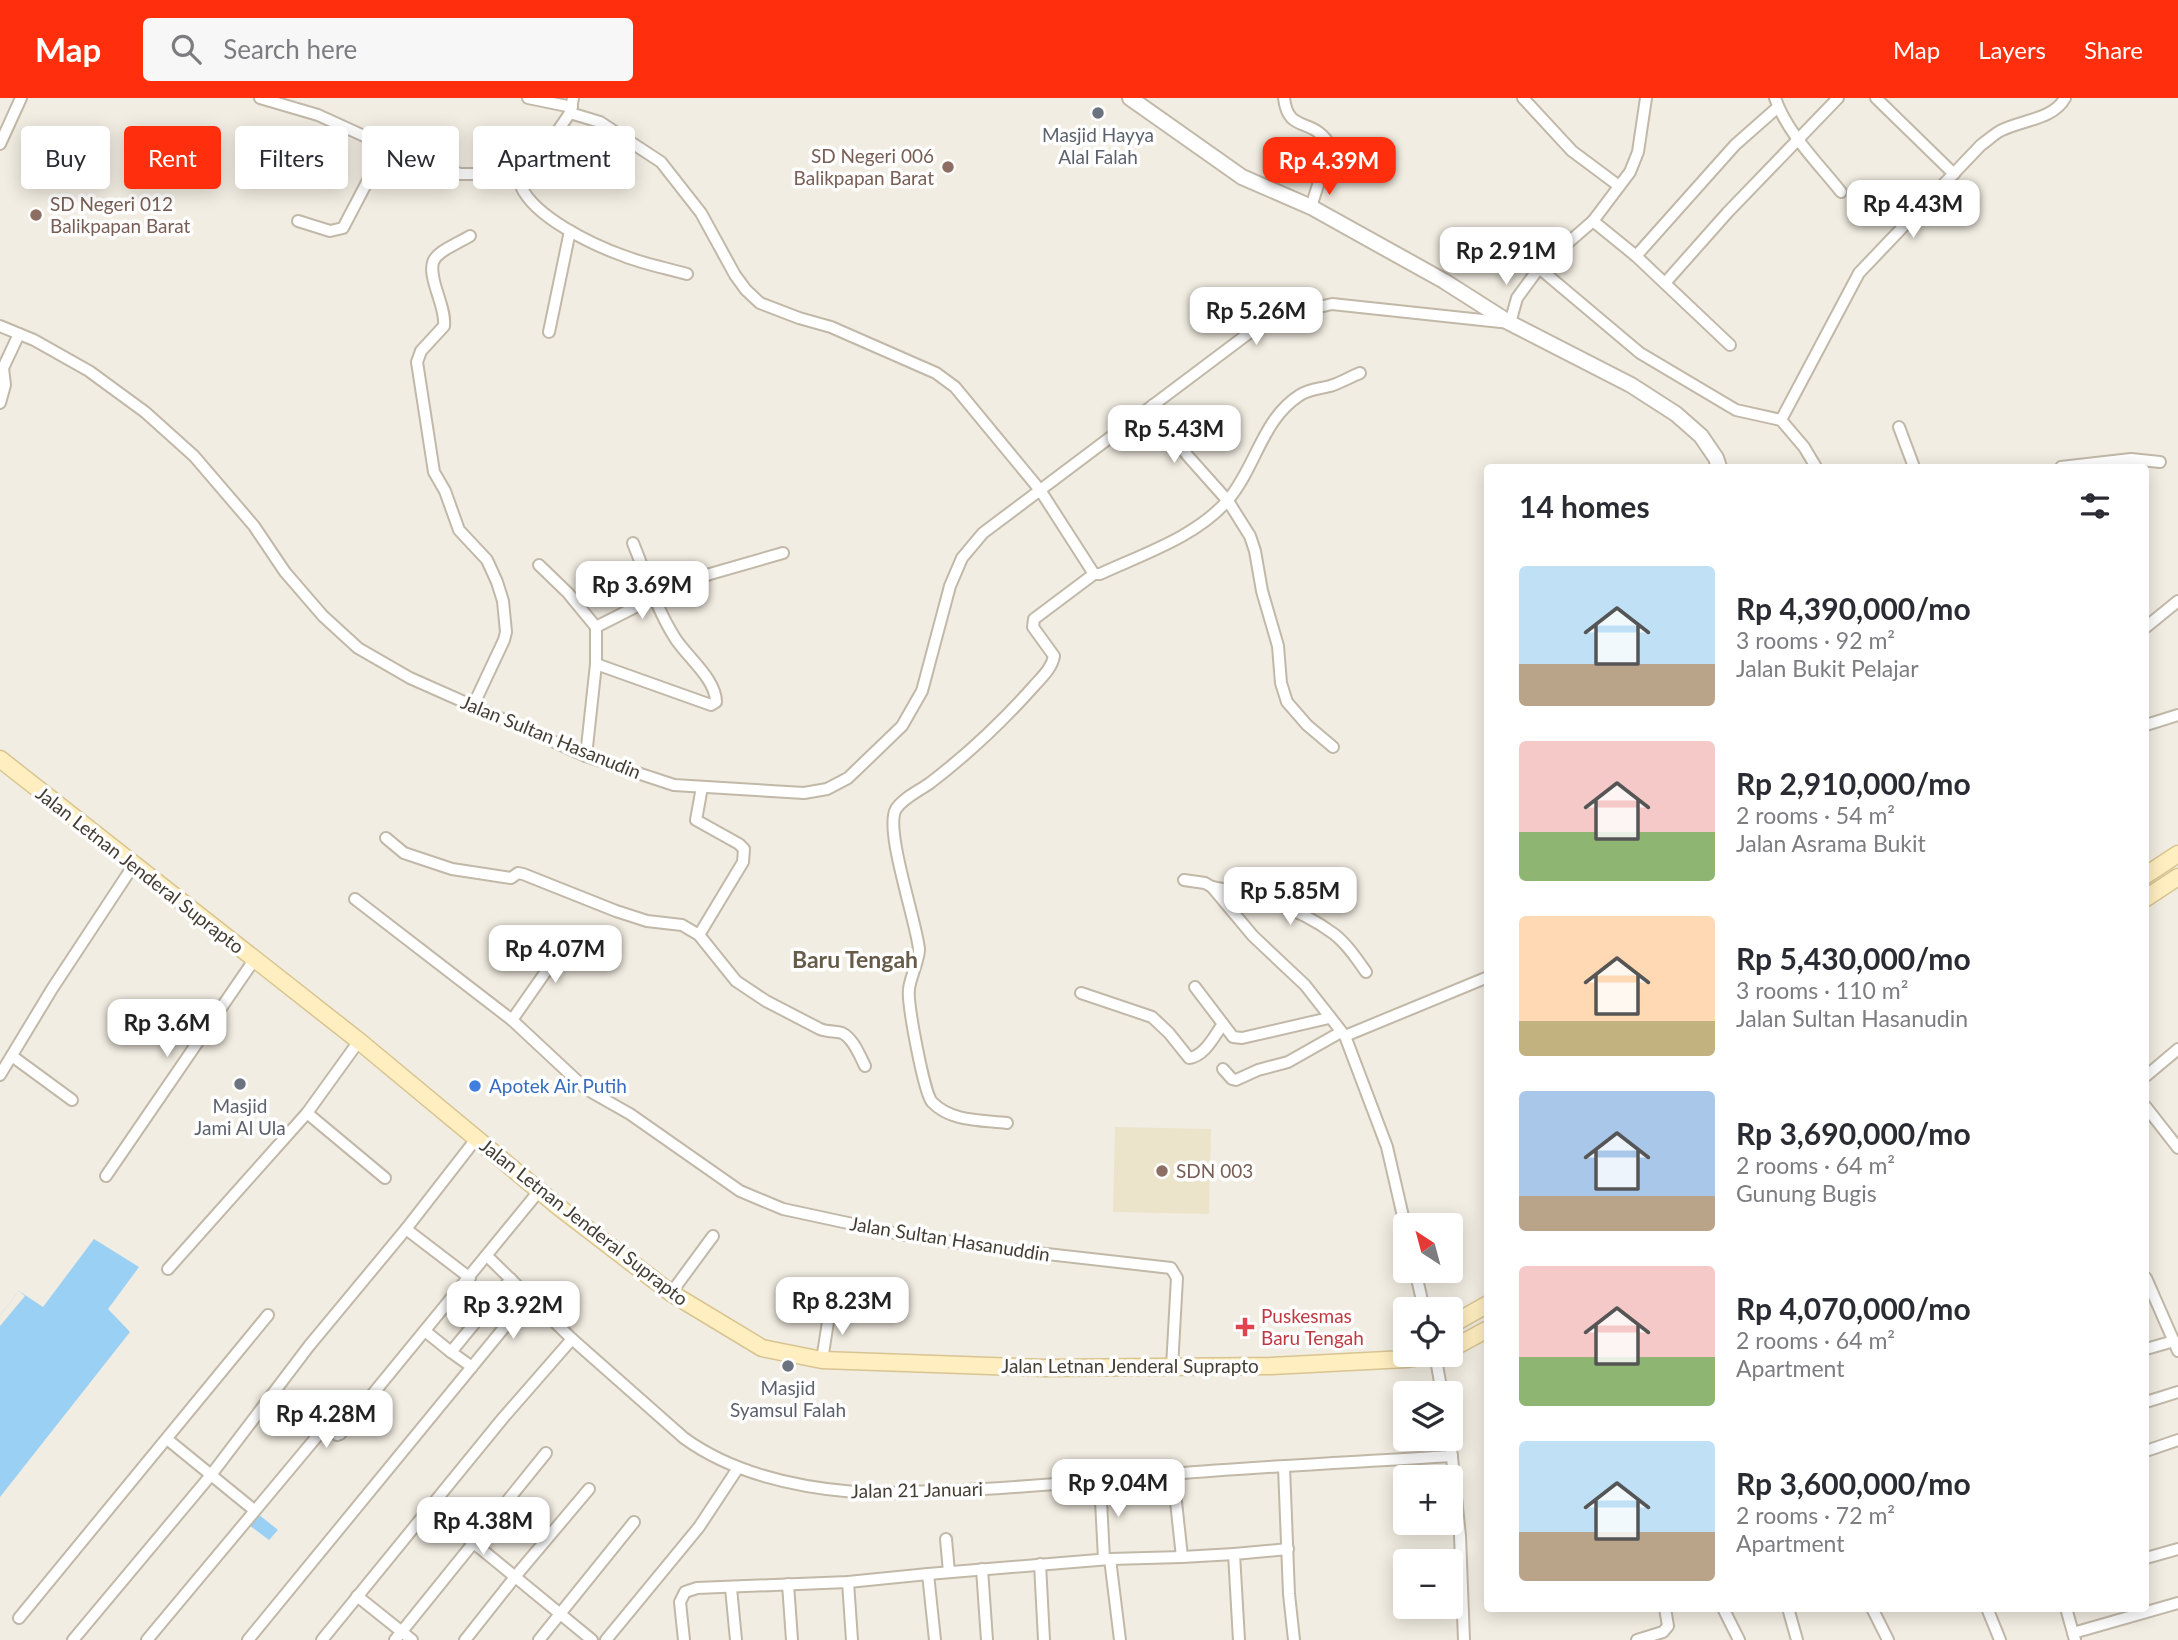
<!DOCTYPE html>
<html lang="en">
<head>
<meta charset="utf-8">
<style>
  body { margin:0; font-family:Lato,sans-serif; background:#f7f7f7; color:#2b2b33; height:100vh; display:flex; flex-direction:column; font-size:26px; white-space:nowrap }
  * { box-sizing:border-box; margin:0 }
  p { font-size:23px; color:#7c7c81 }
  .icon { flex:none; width:38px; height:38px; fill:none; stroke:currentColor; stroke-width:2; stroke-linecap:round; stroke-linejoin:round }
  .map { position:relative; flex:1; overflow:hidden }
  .sheet { position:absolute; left:1484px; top:366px; width:665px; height:1148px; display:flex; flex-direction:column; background:#fff; border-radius:7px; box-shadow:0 4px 18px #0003 }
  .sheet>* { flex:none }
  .guide { position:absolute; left:21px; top:28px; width:665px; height:63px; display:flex; gap:14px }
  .needle { width:46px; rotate:324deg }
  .tools { position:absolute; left:1393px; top:1115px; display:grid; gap:14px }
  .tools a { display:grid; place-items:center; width:70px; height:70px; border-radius:7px; background:#fff; box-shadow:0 4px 18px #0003; font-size:35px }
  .price { position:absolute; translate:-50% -60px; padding:0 16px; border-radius:14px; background:#fff; color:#222; font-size:23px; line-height:46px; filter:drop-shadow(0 2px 4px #0008) }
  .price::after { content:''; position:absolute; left:50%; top:42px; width:21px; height:16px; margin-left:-10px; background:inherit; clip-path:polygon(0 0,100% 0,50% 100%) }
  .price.current { background:#ff2f0d; color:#fff }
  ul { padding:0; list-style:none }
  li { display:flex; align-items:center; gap:21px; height:175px; padding:0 35px }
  li span { display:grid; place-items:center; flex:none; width:196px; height:140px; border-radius:7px; color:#555 }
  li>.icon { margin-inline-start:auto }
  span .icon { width:84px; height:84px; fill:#fffc; stroke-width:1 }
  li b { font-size:30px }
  h2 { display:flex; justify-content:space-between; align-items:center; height:84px; padding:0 35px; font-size:30px }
  .tag { padding:0 24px; border-radius:7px; background:#fff; box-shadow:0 4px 18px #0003; font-size:24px; line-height:63px }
  .tag.current { background:#ff2f0d; color:#fff }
  header { display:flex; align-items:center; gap:42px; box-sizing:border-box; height:98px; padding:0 35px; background:#ff2f0d; color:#fff }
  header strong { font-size:33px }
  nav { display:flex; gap:38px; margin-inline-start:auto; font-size:24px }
  .search { width:490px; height:63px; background:#f7f7f7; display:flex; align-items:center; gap:18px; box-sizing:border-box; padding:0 24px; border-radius:7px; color:#7c7c81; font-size:26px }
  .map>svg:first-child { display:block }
  .education { fill:#ece3cb }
  .water { fill:#9ad0f4 }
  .pier { fill:#f2ede2 }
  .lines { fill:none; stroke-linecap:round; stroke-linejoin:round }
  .minor-casing { stroke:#c1b8a8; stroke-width:14 }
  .tertiary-casing { stroke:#c1b8a8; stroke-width:18 }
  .secondary-casing { stroke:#d8c491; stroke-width:19 }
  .minor { stroke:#fff; stroke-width:10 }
  .tertiary { stroke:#fff; stroke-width:14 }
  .secondary { stroke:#ffefc0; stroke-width:16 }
  .worship-dot { fill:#6b7280; stroke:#fff; stroke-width:2.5 }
  .education-dot { fill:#8d6e63; stroke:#fff; stroke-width:2.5 }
  .shop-dot { fill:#3f7fe0; stroke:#fff; stroke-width:2.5 }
  .health-dot { fill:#e0444e; stroke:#fff; stroke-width:2.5 }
  .labels { text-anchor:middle; stroke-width:7; stroke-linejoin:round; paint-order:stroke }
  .worship-label { font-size:19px; fill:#5b616d; stroke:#fff }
  .education-label { font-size:19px; fill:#785e54; stroke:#fff; text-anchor:start }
  .street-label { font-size:19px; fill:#443d33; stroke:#fff }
  .shop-label { font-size:19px; fill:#366cbe; stroke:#fff; text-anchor:start }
  .health-label { font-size:19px; fill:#be3a42; stroke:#fff; text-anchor:start }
  .quarter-label { font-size:23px; font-weight:bold; fill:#675b49; stroke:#fff }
</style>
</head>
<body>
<header>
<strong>Map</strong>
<div class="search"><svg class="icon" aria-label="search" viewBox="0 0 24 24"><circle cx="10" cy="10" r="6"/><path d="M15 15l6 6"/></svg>Search here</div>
<nav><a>Map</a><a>Layers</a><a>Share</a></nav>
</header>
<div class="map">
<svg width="2178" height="1542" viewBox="0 0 2178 1542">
  <rect width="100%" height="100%" fill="#f2ede2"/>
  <!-- education -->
  <polygon class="education" points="1115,1029 1211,1031 1209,1116 1113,1114"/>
  <!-- water -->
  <g class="water">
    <polygon points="94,1141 139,1169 108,1211 130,1234 0,1399 0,1217 19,1193 43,1209"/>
    <polygon points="258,1416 278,1432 269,1442 249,1427"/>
  </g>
  <!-- pier -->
  <polygon class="pier" points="19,1193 25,1198 0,1228 0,1217"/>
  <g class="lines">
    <!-- minor casing -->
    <g class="minor-casing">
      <g id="minor">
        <polyline points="260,0 318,17 386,48 460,76 528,76 570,15 573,0"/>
        <polyline points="528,0 572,9"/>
        <path d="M1284,0C1288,35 1310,19 1328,44L1325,65L1311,109"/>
        <polyline points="1523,0 1572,53 1619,88"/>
        <path d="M1775,0C1787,35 1818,65 1841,94"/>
        <polyline points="1876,0 1954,76"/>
        <path d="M570,15L600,24L661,64L701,115L735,177L746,192L760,205L799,220L831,229L936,275L955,289L1040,392L1094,476H1100C1143,456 1196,439 1228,402C1256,369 1262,321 1300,297C1310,291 1319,291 1330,288C1340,285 1350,279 1360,275"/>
        <polyline points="0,46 21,0"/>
        <path d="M528,76L521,88C534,119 593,147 624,158C644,166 666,170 687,176"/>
        <polyline points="298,123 330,133 343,130 386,48"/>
        <polyline points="1593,123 1636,158 1730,247"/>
        <path d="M470,138C433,159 424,156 439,200C442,210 445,218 444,228L421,253L417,264L434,374L445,393L459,432L487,462L497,484L503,503L506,534L504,542L473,608"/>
        <polyline points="1636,158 1735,47 1778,9"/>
        <polyline points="1539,170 1640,255 1736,312 1781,322"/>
        <polyline points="1665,185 1728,114 1838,0"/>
        <polyline points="0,228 34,242 89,273 145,314 194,358 254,428 285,474 323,518 358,550 410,580 586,658 674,687 804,695 827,691 848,680 902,628 922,593 950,488 962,460 983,435 1249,235 1285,217 1332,206 1510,225 1517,200 1539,170 1593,123 1630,74 1638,54 1646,0"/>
        <polyline points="549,234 570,133"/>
        <polyline points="0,305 5,287 3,270 19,236"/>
        <polyline points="1153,307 1187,357 1228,403 1250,438 1255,453 1262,493 1278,548 1281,585 1287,604 1307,627 1333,649"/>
        <path d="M1781,322L1859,175L1981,47C1987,43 1993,37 2000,33C2020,22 2053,22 2065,0"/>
        <polyline points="1781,322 1804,349 1816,369"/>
        <polyline points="1899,329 1914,369"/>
        <polyline points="2061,369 2131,361 2160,364"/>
        <polyline points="539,467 568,495 596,529"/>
        <polyline points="2146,529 2178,503"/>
        <path d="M596,566L711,607L716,604C716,581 687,559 675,540C657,512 646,477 633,445"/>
        <polyline points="2146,627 2178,617"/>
        <polyline points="586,658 596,566 596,529 655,499 710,476 783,455"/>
        <path d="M386,740L404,755L452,771L511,780L518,775L523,776L616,813L647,823L682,827L699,837L736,883L766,903L820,931C827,934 835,933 842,935C853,940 860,958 865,968"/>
        <polyline points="1184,782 1205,785 1212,789 1253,838 1305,887 1345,938"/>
        <path d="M1212,789C1255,797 1298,809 1334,836C1347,846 1357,861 1366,874"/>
        <polyline points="355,801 512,922 586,991 630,1016 740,1093 783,1111 899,1136 994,1150 1171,1170 1177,1180 1172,1269"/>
        <polyline points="699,837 743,764 744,751 739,746 696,722 702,689"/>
        <polyline points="1195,889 1233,939 1242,940 1329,920"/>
        <path d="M1081,895L1152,919L1169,935L1189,960C1205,958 1214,938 1223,926"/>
        <polyline points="512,922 549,869 578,837"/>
        <polyline points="12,958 72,1002"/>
        <polyline points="1223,971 1232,981 1236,982 1258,972 1288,964 1341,934"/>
        <polyline points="0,977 52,891 133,768"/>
        <polyline points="2146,978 2178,951"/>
        <polyline points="2146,1009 2178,1050"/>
        <polyline points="307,1015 385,1080"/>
        <path d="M1007,1025C982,1022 951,1024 932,1004C924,995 907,905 909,891C910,880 920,859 919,851C916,822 884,731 896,711C903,700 919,693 930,685C968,656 1002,624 1034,588C1042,579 1052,570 1054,558L1033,529L1034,521L1094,476"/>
        <polyline points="106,1078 254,862"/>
        <polyline points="1405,1127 1387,1049 1345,938 1488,879"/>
        <polyline points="406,1131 470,1180"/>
        <path d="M487,1158L572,1241L684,1340C732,1375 794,1389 854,1394C883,1397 914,1393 944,1393C1020,1390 1095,1383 1171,1376C1265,1368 1359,1364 1452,1358"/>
        <polyline points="168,1171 307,1015 359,943"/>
        <polyline points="1415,1172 1424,1211"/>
        <polyline points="2146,1180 2178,1253"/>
        <polyline points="671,1195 713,1138"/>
        <polyline points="425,1233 451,1254 511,1181"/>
        <polyline points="2146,1251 2174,1243"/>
        <polyline points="451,1254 472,1269"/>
        <polyline points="1435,1256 1442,1295"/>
        <polyline points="822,1262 830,1211"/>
        <polyline points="2146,1304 2178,1294"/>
        <polyline points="1450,1340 1460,1438 1464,1542"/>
        <polyline points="167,1341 254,1412"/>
        <polyline points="2146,1353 2178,1342"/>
        <polyline points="1284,1369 1289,1496 1294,1542"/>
        <polyline points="1100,1383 1104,1461"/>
        <polyline points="430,1409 592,1542"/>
        <polyline points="946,1441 949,1474"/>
        <polyline points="1182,1459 1234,1456"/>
        <polyline points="2146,1460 2178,1451"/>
        <polyline points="1040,1466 1044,1542"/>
        <polyline points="982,1471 987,1542"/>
        <polyline points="928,1476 1110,1461"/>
        <polyline points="848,1484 852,1542"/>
        <polyline points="788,1486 792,1542"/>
        <polyline points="731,1490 736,1542"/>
        <polyline points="357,1498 412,1542"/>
        <polyline points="1723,1510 1739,1542"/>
        <polyline points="1788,1510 1797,1542"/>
        <polyline points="1872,1510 1888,1542"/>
        <polyline points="1987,1510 2000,1542"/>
        <polyline points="2066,1510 2075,1542"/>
        <polyline points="19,1520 268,1217"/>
        <polyline points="2073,1535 2178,1505"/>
        <polyline points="73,1542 211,1377 309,1248 406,1131 476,1041"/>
        <polyline points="147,1542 324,1330 327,1329 337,1337 340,1336 539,1093"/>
        <polyline points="248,1542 530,1198"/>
        <polyline points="322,1542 503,1320 572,1241"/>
        <polyline points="395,1542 546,1355"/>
        <polyline points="465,1542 519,1474 589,1391"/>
        <polyline points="539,1542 634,1424"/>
        <polyline points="606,1542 699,1429 738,1370"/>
        <polyline points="684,1542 680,1504 685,1494 697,1490 848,1484 928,1476 935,1542"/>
        <polyline points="1120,1542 1110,1461 1182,1459 1173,1376"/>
        <polyline points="1239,1542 1234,1456 1288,1451"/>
        <polyline points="1637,1542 1663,1534 1668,1528 1665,1510"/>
      </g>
    </g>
    <!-- tertiary casing -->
    <g class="tertiary-casing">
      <polyline id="tertiary" points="1130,0 1242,79 1311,109 1444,183 1510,225 1631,287 1676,316 1701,338 1716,360 1719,369"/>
    </g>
    <!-- secondary casing -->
    <g class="secondary-casing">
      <g id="secondary">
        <polyline points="0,661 359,943 560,1110 671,1195 762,1250 822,1262 1045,1270 1271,1268 1406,1261 1440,1256"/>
        <polyline points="2146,777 2178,756"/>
        <polyline points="2146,800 2178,779"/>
        <polyline points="1451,1227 1488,1206"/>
        <polyline points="1451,1251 1488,1231"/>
      </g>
    </g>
    <!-- minor -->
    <use href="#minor" class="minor"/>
    <!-- tertiary -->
    <use href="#tertiary" class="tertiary"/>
    <!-- secondary -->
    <use href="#secondary" class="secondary"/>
  </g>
  <!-- markers -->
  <g class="worship-dot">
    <circle cx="1098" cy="15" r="7"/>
    <circle cx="240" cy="986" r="7"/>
    <circle cx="788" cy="1268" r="7"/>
  </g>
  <g class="education-dot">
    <circle cx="948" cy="69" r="7"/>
    <circle cx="36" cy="117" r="7"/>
    <circle cx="1162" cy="1073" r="7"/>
  </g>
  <circle class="shop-dot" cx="475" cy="988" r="7"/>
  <path class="health-dot" d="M1241.5 1218.5h7v7h7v7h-7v7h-7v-7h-7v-7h7z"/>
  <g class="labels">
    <!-- worship labels -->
    <g class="worship-label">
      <text x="1098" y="44">Masjid Hayya<tspan x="1098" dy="22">Alal Falah</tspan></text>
      <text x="240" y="1015">Masjid<tspan x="240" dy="22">Jami Al Ula</tspan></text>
      <text x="788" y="1297">Masjid<tspan x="788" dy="22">Syamsul Falah</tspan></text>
    </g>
    <!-- education labels -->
    <g class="education-label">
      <text x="934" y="65" text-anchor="end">SD Negeri 006<tspan x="934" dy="22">Balikpapan Barat</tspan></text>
      <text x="50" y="113">SD Negeri 012<tspan x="50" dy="22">Balikpapan Barat</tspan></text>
      <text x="1176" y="1080">SDN 003</text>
    </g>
    <!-- street labels -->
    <g class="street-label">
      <text transform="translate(551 639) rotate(22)" y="7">Jalan Sultan Hasanudin</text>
      <text transform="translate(140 772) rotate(38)" y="7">Jalan Letnan Jenderal Suprapto</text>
      <text transform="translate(584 1124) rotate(38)" y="7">Jalan Letnan Jenderal Suprapto</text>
      <text transform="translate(950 1141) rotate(9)" y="7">Jalan Sultan Hasanuddin</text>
      <text x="1130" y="1275">Jalan Letnan Jenderal Suprapto</text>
      <text transform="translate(917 1392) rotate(-1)" y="7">Jalan 21 Januari</text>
    </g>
    <!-- shop labels -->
    <g class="shop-label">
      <text x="489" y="995">Apotek Air Putih</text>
    </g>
    <!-- health labels -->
    <g class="health-label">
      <text x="1261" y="1225">Puskesmas<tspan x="1261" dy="22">Baru Tengah</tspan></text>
    </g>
    <!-- quarter labels -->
    <g class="quarter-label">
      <text x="855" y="870">Baru Tengah</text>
    </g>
  </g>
</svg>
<div class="tools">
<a><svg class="needle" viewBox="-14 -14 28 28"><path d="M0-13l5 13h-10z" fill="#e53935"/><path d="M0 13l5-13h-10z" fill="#7c7c81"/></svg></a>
<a><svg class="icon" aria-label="locate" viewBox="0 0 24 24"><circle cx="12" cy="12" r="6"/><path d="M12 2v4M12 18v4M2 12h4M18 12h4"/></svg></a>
<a><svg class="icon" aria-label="layers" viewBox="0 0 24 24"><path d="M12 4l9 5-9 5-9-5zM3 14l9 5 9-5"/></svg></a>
<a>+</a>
<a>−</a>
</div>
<b class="price current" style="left:1329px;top:99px">Rp 4.39M</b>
<b class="price" style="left:1913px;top:142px">Rp 4.43M</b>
<b class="price" style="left:1506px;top:189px">Rp 2.91M</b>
<b class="price" style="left:1256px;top:249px">Rp 5.26M</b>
<b class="price" style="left:1174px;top:367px">Rp 5.43M</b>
<b class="price" style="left:642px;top:523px">Rp 3.69M</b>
<b class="price" style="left:1290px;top:829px">Rp 5.85M</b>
<b class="price" style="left:555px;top:887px">Rp 4.07M</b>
<b class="price" style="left:167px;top:961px">Rp 3.6M</b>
<b class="price" style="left:842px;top:1239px">Rp 8.23M</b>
<b class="price" style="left:513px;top:1243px">Rp 3.92M</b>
<b class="price" style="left:326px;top:1352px">Rp 4.28M</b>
<b class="price" style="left:1118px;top:1421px">Rp 9.04M</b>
<b class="price" style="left:483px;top:1459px">Rp 4.38M</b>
<div class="guide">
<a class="tag">Buy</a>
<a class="tag current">Rent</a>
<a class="tag">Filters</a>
<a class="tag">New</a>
<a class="tag">Apartment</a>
</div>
<section class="sheet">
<h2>14 homes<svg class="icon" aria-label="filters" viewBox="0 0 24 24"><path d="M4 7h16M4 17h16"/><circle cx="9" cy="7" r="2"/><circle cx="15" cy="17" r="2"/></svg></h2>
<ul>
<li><span style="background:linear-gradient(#bfe0f5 70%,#b9a48a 0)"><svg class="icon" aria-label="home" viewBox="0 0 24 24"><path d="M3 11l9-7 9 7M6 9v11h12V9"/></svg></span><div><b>Rp 4,390,000/mo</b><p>3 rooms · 92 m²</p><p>Jalan Bukit Pelajar</p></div></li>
<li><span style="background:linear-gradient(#f6c9c9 65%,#8fb573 0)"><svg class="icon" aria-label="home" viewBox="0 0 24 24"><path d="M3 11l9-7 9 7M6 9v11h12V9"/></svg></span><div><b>Rp 2,910,000/mo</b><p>2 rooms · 54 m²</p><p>Jalan Asrama Bukit</p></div></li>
<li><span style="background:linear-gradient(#ffd9b3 75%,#c2b280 0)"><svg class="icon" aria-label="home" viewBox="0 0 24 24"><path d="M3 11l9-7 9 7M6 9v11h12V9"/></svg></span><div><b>Rp 5,430,000/mo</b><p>3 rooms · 110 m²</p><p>Jalan Sultan Hasanudin</p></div></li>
<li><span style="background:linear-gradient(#a9c7e8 75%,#b9a48a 0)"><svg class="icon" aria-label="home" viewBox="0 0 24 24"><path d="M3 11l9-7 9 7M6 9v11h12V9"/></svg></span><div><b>Rp 3,690,000/mo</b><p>2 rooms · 64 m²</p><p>Gunung Bugis</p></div></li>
<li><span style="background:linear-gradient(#f6c9c9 65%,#8fb573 0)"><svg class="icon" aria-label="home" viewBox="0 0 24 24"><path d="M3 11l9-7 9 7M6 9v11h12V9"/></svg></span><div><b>Rp 4,070,000/mo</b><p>2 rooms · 64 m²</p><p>Apartment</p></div></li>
<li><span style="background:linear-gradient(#bfe0f5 65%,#b9a48a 0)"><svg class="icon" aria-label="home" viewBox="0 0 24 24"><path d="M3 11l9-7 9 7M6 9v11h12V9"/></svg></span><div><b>Rp 3,600,000/mo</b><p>2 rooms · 72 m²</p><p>Apartment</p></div></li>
</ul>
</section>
</div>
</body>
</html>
